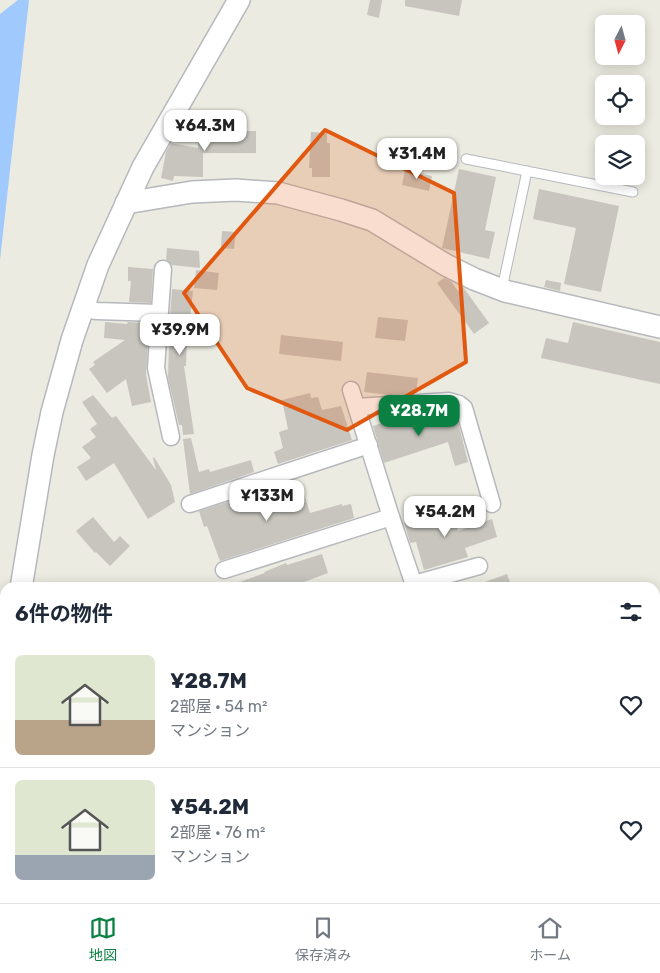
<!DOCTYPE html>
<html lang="ja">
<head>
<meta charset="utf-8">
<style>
  body { margin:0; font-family:Rubik,"Noto Sans JP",sans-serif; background:#f2f2f3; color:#1f2937; height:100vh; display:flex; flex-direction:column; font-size:19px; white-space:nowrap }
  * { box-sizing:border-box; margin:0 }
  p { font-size:16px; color:#747a83 }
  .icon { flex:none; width:28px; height:28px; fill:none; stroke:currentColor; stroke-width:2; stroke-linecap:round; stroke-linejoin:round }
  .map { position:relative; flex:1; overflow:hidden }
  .sheet { position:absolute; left:0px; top:582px; width:660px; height:321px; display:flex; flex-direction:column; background:#fff; border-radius:15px 15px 0 0; box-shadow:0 2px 12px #0003 }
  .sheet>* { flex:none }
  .needle { width:32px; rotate:186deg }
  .fabs { position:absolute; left:595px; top:15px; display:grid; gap:10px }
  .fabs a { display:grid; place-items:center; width:50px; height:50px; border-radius:8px; background:#fff; box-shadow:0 2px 12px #0003; font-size:25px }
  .price { position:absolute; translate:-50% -42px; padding:0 11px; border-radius:10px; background:#fff; color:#222; font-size:16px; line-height:32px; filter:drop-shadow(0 1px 2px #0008) }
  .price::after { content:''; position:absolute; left:50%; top:30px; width:15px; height:11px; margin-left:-8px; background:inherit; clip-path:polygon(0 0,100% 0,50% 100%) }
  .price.current { background:#0b8043; color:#fff }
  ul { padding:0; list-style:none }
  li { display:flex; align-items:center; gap:15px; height:125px; padding:0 15px }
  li+li { border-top:1px solid #e0e1e3 }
  li span { display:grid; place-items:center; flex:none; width:140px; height:100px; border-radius:8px; color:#555 }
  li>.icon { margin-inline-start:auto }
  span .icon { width:60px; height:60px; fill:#fffc; stroke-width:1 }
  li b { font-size:21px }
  h2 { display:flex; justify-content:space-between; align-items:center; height:60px; padding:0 15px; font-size:21px }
  .menu { display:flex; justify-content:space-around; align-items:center; height:70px; border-top:1px solid #e0e1e3; background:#fff; font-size:14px; color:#747a83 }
  .menu a { display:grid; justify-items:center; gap:2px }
  .menu .current { color:#0b8043 }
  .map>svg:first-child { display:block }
  .water { fill:#a0cafd }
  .building { fill:#c7c5be }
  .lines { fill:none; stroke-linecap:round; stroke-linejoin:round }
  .service-casing { stroke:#b6b8bd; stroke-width:11 }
  .minor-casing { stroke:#b6b8bd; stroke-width:19 }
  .tertiary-casing { stroke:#b6b8bd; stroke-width:24 }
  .primary-casing { stroke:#eed458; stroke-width:29 }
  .service { stroke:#fff; stroke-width:9 }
  .minor { stroke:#fff; stroke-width:16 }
  .tertiary { stroke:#fff; stroke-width:21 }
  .primary { stroke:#fdf8a4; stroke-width:26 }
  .marked { fill:#e15910; fill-opacity:0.2; stroke:#e15910; stroke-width:4; stroke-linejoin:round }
</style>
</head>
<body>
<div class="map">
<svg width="660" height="903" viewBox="0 0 660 903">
  <rect width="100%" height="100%" fill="#ecebe1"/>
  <!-- water -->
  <polygon class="water" points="18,0 29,0 0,260 0,14"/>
  <!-- building -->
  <g class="building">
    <polygon points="370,0 382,0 379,18 367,15"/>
    <polygon points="405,0 462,0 459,16 405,6"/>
    <polygon points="198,131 256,131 256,153 203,153 203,177 174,176 173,181 161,178 166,152 171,143 198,148"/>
    <polygon points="311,132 327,133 327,143 330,143 330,177 312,177 312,168 309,168"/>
    <polygon points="401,148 414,151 410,169 397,167"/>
    <polygon points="459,169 496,177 485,230 495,232 489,259 442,248"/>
    <polygon points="405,170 432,176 429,191 402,185"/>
    <polygon points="539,189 619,206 601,292 564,284 576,228 533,219"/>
    <polygon points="222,231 236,232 234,249 221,248"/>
    <polygon points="167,248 199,251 200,268 172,265 166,260"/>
    <polygon points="128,267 153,269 151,303 129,302 131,281 128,281"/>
    <polygon points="196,270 219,273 217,290 194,288"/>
    <polygon points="444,278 451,281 458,291 463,287 489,323 474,334 437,283"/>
    <polygon points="546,280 561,283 560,291 544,287"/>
    <polygon points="172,289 193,291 188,337 187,337 186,366 184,366 194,434 183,435 182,425 179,425 168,378 169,344 168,344"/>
    <polygon points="378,317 408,320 405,341 375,338"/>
    <polygon points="105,322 127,324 128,322 149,323 146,375 151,402 132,406 126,379 107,393 89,369 95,365 93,362 125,340 104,338"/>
    <polygon points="573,322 660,342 660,384 541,358 546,338 568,343"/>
    <polygon points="281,335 343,342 341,361 279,354"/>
    <polygon points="367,372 418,378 416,393 390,395 364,392"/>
    <polygon points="310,393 311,398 318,397 322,410 341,406 352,440 278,464 274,452 283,448 279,432 288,429 282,400"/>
    <polygon points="93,395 112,418 116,416 156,470 153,458 154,457 171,485 175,502 148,519 114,463 86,481 77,467 91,458 82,447 96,437 90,429 97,424 82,402"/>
    <polygon points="434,412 438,424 457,418 468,462 455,466 448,442 384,463 373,426 408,414"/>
    <polygon points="191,438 199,472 209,469 210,472 251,460 254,472 190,494 183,439"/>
    <polygon points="301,485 310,513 342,504 342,506 351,504 354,518 220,561 207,526 204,527 199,511 230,501 234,511 256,502 255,498 272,493 273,494"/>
    <polygon points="451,508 458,531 492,519 497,537 465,548 468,557 424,570 416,542 410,543 404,522"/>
    <polygon points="93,517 114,542 120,536 130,546 110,566 96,552 95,553 76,531"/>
    <polygon points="322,554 328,573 304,582 305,588 229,588 228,586 265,573 264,572 286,563 287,565"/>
    <polygon points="507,574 512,588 475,588 474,586"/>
  </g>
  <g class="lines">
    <!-- service casing -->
    <g class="service-casing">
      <g id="service">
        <polyline points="466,159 633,192"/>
        <polyline points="502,289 527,171"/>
      </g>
    </g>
    <!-- minor casing -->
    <g class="minor-casing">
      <g id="minor">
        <polyline points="163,269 156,368 171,437"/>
        <polyline points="83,309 97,311 159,313"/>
        <polyline points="351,390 391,517 415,588"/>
        <polyline points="357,407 449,401 459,404 464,408 492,504"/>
        <polyline points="190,504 369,445"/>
        <polyline points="224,570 391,517"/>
        <polyline points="414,584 479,566"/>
        <polyline points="179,899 182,903"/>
        <polyline points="417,899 421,903"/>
        <polyline points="520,899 521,903"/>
        <polyline points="346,903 350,899"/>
      </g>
    </g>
    <!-- tertiary casing -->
    <g class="tertiary-casing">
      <g id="tertiary">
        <polyline points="126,203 192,192 236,190 278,193 341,210 372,220 446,265 474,279 505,291 660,327"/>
        <polyline points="21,588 43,455 52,412 72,340 98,265 143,167 239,0"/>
        <polyline points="0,751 5,744"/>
      </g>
    </g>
    <!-- primary casing -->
    <g class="primary-casing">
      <g id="primary">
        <polyline points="0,774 5,782"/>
        <polyline points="84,899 87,903"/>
      </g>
    </g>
    <!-- service -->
    <use href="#service" class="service"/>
    <!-- minor -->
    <use href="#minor" class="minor"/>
    <!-- tertiary -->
    <use href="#tertiary" class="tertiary"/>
    <!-- primary -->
    <use href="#primary" class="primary"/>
  </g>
  <!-- marked area -->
  <path class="marked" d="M325,130L454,193L466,362L347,430L247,388L184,293Z"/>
</svg>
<div class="fabs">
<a><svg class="needle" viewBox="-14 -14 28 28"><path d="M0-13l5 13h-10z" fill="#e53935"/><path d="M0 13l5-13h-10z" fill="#747a83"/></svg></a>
<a><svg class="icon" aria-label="locate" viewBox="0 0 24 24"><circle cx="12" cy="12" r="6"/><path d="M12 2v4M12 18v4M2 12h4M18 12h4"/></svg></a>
<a><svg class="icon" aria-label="layers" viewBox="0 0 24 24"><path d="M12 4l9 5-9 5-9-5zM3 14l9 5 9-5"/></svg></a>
</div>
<b class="price" style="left:205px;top:152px">¥64.3M</b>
<b class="price" style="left:417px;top:180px">¥31.4M</b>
<b class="price" style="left:180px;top:356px">¥39.9M</b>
<b class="price current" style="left:419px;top:437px">¥28.7M</b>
<b class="price" style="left:267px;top:522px">¥133M</b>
<b class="price" style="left:445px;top:538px">¥54.2M</b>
<section class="sheet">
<h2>6件の物件<svg class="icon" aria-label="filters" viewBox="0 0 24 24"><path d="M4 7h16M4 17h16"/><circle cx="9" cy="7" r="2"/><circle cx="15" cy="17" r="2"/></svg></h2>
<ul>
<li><span style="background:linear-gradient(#dfe7d0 65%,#b9a48a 0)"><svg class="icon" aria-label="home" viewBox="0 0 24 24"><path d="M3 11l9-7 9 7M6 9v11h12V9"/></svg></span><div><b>¥28.7M</b><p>2部屋 · 54 m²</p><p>マンション</p></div><svg class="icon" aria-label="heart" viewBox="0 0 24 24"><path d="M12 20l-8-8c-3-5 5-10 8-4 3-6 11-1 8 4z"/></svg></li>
<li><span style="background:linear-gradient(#dfe7d0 75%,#9aa5b1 0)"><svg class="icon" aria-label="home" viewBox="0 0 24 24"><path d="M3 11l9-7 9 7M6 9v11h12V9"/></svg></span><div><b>¥54.2M</b><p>2部屋 · 76 m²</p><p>マンション</p></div><svg class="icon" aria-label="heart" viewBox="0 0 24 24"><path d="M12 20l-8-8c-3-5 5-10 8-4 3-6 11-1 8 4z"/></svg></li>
</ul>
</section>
</div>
<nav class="menu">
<a class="current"><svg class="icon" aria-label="map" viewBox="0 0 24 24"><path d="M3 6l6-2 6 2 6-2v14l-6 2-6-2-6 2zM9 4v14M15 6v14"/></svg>地図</a>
<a><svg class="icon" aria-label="saved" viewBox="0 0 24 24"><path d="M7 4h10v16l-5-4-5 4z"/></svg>保存済み</a>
<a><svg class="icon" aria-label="home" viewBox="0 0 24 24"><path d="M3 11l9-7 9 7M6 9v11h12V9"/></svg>ホーム</a>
</nav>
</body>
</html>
